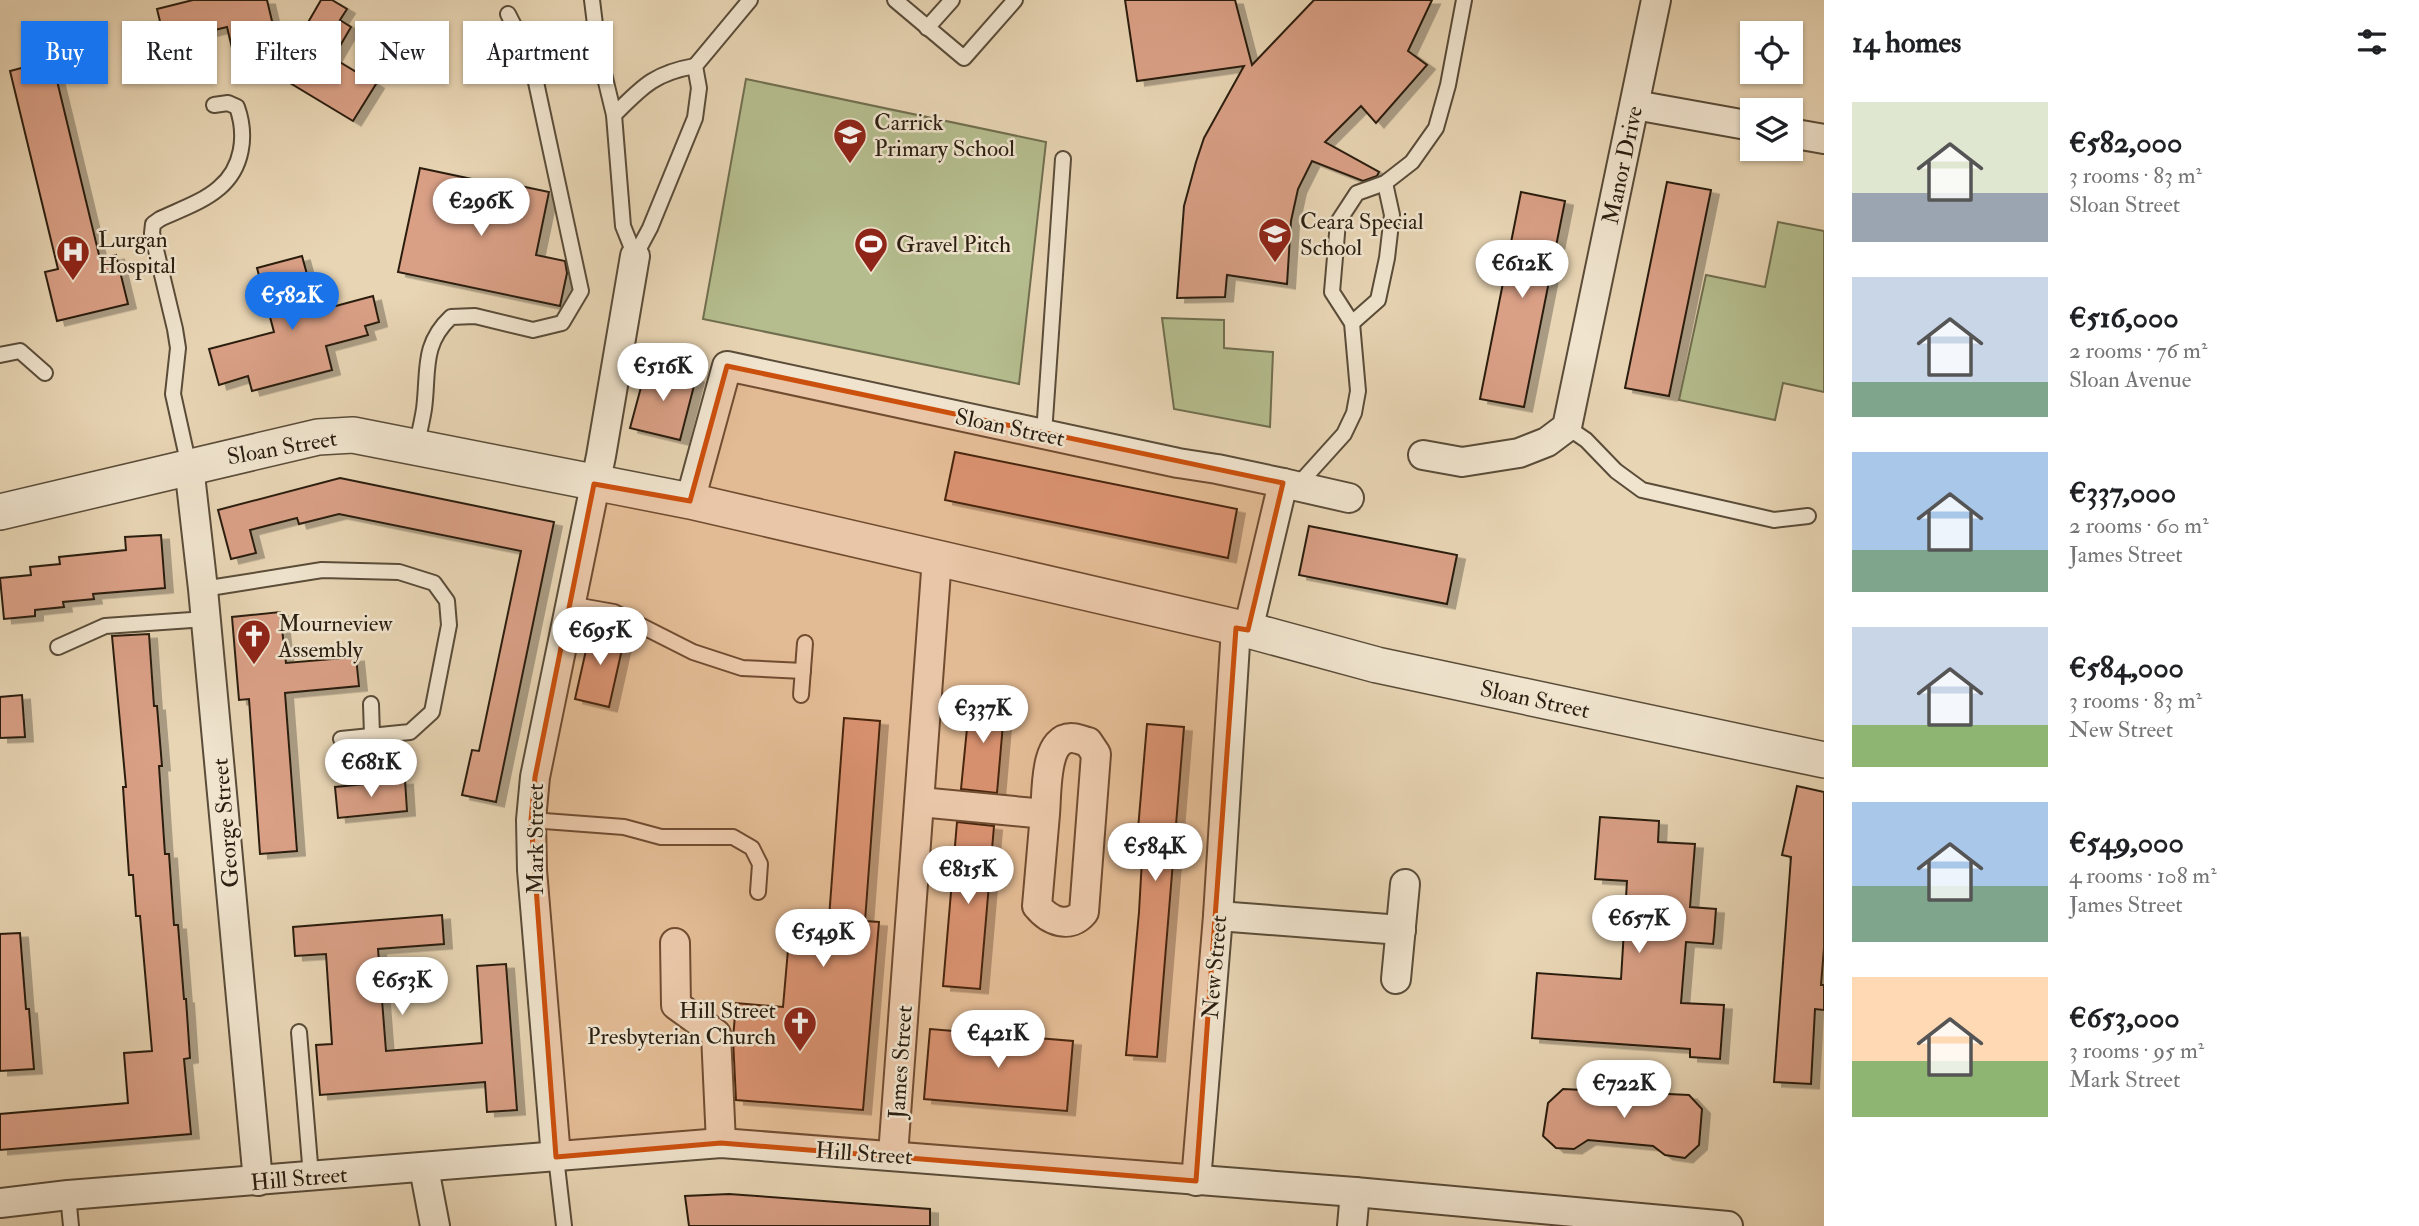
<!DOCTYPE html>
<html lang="en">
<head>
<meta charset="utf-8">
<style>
  body { margin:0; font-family:"IM FELL Double Pica",serif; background:#f6f6f6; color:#202124; height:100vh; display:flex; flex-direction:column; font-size:26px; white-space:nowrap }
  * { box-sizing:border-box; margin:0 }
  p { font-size:23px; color:#757577 }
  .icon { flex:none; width:38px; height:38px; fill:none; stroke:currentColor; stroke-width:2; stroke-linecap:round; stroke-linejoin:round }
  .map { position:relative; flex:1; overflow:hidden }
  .panel { display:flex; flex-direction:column; background:#fff; width:595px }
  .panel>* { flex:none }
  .top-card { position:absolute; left:21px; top:21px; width:665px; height:63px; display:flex; gap:14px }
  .fabs { position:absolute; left:1740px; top:21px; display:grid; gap:14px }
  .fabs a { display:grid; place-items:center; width:63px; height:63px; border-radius:0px; background:#fff; box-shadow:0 2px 5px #0004; font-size:35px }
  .price { position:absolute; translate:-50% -60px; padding:0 16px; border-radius:24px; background:#fff; color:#222; font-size:23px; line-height:46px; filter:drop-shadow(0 2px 4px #0008) }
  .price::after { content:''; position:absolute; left:50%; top:42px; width:21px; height:16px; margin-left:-10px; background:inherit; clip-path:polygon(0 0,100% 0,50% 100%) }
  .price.on { background:#1a73e8; color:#fff }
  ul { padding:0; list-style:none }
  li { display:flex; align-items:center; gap:21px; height:175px; padding:0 28px }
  li span { display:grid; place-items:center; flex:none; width:196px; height:140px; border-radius:0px; color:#555 }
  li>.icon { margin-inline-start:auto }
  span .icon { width:84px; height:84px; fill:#fffc; stroke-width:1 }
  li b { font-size:30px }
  h2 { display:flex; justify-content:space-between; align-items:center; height:84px; padding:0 28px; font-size:30px }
  .chip { padding:0 24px; border-radius:0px; background:#fff; box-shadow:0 2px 5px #0004; font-size:24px; line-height:63px }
  .chip.on { background:#1a73e8; color:#fff }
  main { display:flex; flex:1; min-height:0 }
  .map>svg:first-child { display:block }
  .green { fill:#b5bd8e; stroke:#706e4f; stroke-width:2 }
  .building { fill:#daa086; stroke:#2a1e10; stroke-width:2; filter:url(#shadow) }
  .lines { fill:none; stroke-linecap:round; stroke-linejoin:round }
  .service-casing { stroke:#5a4c39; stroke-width:18 }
  .minor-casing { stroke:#5a4c39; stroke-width:32 }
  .tertiary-casing { stroke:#5a4c39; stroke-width:38 }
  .service { stroke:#f0e4ce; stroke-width:14 }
  .minor { stroke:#f0e4ce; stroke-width:28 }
  .tertiary { stroke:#f0e4ce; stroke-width:35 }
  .marked { fill:#cc500d; fill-opacity:0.2; stroke:#cc500d; stroke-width:5; stroke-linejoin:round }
  .labels { text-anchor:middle; stroke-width:5; stroke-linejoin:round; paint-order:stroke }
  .poi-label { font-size:23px; fill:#2a1e10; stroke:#f0e4ce; text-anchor:start }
  .street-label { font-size:23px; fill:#2a1e10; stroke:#f0e4ce }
</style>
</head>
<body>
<main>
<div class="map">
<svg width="1824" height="1226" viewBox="0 0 1824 1226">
  <defs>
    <filter id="shadow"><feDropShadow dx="8" dy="4.5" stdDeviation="0" flood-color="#0004"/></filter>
  </defs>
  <rect width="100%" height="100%" fill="#e8d5b4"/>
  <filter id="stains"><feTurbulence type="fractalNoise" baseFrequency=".00286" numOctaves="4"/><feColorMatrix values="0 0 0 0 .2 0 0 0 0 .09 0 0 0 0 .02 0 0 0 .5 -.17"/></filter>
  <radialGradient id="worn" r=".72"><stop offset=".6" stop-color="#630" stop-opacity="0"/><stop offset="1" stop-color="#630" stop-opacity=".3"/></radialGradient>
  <!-- green -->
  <g class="green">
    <polygon points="746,79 1046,142 1019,384 703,319"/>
    <polygon points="1778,222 1824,231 1824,392 1783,383 1775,420 1679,400 1706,275 1765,287"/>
    <polygon points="1162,318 1224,320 1224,348 1273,352 1270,427 1174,409"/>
  </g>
  <!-- building -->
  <g class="building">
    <polygon points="193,0 267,0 272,21 299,38 321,0 332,0 347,9 340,20 351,27 333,58 376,84 353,121 232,48 227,27 165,42 157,9"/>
    <polygon points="1125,0 1235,0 1252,65 1314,0 1432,0 1408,51 1427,65 1376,123 1361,106 1325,142 1379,172 1377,176 1363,181 1312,161 1298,189 1291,221 1287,284 1227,275 1225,297 1177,298 1184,206 1196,162 1204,138 1244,66 1137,81"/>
    <polygon points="52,60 100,259 116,255 128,304 57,321 45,272 58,269 10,71"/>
    <polygon points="420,168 505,186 506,183 549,192 536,255 565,261 567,273 560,306 398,272"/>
    <polygon points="1667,182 1711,190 1669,396 1625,388"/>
    <polygon points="1521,192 1565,201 1524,407 1480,399"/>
    <polygon points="302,256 317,311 373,296 379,322 365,326 368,335 326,346 332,370 252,391 248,376 219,385 209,349 274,332 257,268"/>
    <polygon points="647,365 696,378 680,440 630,428"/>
    <polygon points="955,452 1237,509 1228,558 945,500"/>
    <polygon points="340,478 554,522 496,802 462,795 472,750 479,751 521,551 339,514 299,524 297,518 250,530 256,553 231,559 218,510"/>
    <polygon points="1309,526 1457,555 1447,604 1299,575"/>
    <polygon points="161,535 165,588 93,594 94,599 63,602 64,607 35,610 35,616 4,619 0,578 31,575 30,567 60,564 59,557 126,550 125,537"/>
    <polygon points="280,612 286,663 356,657 359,686 285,693 297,851 260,854 249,699 239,700 232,617"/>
    <polygon points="591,628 625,636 609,707 575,699"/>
    <polygon points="149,634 154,706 157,706 162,766 159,766 165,854 169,854 174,925 178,925 184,999 186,999 190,1058 184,1059 191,1134 0,1150 0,1114 128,1103 124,1053 152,1051 140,916 136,916 133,875 129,875 123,787 126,787 112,636"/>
    <polygon points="22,695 25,737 0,738 0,697"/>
    <polygon points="970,698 1005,701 997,793 961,789"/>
    <polygon points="844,718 880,721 865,921 879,922 863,1110 736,1100 733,1039 736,1003 783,1007 791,915 829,918"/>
    <polygon points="1147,724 1184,727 1157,1057 1126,1055 1139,912 1143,842 1137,841"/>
    <polygon points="405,780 407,811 338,818 335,787"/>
    <polygon points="1797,786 1824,792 1824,948 1821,985 1824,985 1824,1010 1815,1009 1811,1084 1774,1082 1791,857 1782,855"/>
    <polygon points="1600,817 1659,821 1658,842 1695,844 1690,907 1716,909 1714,935 1713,944 1686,942 1681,1003 1724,1005 1720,1059 1690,1057 1690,1049 1532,1038 1537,973 1621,979 1627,881 1595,879"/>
    <polygon points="957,822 994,826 980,989 943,986"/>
    <polygon points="442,915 444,944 378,949 386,1051 482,1043 477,966 506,964 517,1110 487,1112 485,1082 320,1095 316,1045 332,1044 326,954 295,956 293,927"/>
    <polygon points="20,933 26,1009 29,1009 34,1069 0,1071 0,934"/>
    <polygon points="930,1029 1073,1041 1067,1111 924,1099"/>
    <polygon points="1563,1089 1689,1095 1702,1109 1699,1145 1685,1158 1665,1155 1653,1146 1588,1140 1574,1149 1556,1148 1543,1136 1548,1103"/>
    <polygon points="729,1194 930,1209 930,1226 689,1226 685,1196"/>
  </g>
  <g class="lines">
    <!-- service casing -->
    <g class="service-casing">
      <g id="service">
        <polyline points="592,0 598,49 614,115"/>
        <polyline points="895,0 964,58 1015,0"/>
        <polyline points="927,28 952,0"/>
        <polyline points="635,256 650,228 695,118 699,88 695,66 750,0"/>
        <path d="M635,256L623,226L614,115C642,87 654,73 695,66"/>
        <polyline points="1352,323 1378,300 1387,258 1392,215 1385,183"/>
        <polyline points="0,355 20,351 45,373"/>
        <polyline points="1567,427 1586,440 1616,471 1642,490 1774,520 1808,516"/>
        <polyline points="1044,434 1063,159"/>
        <path d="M416,447C419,434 422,422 424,409C429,372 421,345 451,317L475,316L533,330L562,323L581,291L531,59L508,14"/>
        <path d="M189,466L173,394L178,348L175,329L152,233L153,224L160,219C179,210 203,202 219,188C243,168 247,135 237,107L228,103L214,105"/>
        <polyline points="1297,486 1344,434 1354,413 1358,391 1352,323 1332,292 1338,222 1357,193 1385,183 1412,162 1436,128 1448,85 1464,0"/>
        <polyline points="203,589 322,570 399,572 434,583 447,601 449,625 432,712 410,732 341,739"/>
        <polyline points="569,604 614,612 693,652 742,668 803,671"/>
        <polyline points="58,647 105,626 206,619"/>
        <polyline points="801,695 805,643"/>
        <polyline points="371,704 372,735"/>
        <polyline points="531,820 624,827 661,837 733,837 752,848 760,864 758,892"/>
        <polyline points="299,1032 311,1176"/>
        <polyline points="556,1157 564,1226"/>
        <polyline points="68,1195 71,1226"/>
      </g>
    </g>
    <!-- minor casing -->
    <g class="minor-casing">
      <g id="minor">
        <polyline points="1635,105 1752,126"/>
        <polyline points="1790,133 1824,139"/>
        <polyline points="1423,455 1462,462 1519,453 1547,442 1567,427 1656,0"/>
        <polyline points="189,466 203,589 258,1181"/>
        <polyline points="1283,483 1349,498"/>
        <polyline points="690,501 727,366 1178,463 1217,469 1283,483 1248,630"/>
        <path d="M920,802L1045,814C1047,793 1044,737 1072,738C1077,738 1083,741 1088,742L1096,754L1084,912C1070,929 1050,922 1037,906L1045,814"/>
        <polyline points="1218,916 1401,930"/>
        <polyline points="675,943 676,1005 716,1034 721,1143"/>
        <polyline points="1396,979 1405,884"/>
        <polyline points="893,1155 937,558"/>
        <polyline points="556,1157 532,870 531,820 535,777 601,456 635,256"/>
        <polyline points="424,1168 435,1226"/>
        <polyline points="1196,1181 1218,916 1236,628"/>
        <polyline points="0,1203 68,1195 721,1143 1355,1192 1728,1226"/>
        <polyline points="1352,1226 1355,1192"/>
      </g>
    </g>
    <!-- tertiary casing -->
    <g class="tertiary-casing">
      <polyline id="tertiary" points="0,512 318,437 353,435 690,501 1248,630 1377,665 1824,760"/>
    </g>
    <!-- service -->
    <use href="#service" class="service"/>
    <!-- minor -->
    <use href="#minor" class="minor"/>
    <!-- tertiary -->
    <use href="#tertiary" class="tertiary"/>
  </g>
  <!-- marked area -->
  <path class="marked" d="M727,366L1283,483L1248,630L1236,628L1196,1181L721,1143L556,1157L531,820L535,777L594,484L690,501Z"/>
  <!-- icons -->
  <defs>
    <g id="school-pin" transform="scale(1.75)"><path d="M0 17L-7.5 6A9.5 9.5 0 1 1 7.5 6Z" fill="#8f2418" stroke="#f0e4ce"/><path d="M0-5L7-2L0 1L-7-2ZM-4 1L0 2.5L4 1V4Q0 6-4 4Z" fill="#fff"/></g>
    <g id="stadium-pin" transform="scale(1.75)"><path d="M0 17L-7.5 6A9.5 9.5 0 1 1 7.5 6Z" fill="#8f2418" stroke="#f0e4ce"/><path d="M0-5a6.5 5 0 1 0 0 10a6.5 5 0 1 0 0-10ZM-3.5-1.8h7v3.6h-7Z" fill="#fff"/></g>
    <g id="hospital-pin" transform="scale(1.75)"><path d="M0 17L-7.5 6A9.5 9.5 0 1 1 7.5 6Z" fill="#8f2418" stroke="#f0e4ce"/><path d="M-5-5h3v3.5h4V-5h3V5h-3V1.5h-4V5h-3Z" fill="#fff"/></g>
    <g id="church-pin" transform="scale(1.75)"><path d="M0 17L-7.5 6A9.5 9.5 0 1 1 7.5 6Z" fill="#8f2418" stroke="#f0e4ce"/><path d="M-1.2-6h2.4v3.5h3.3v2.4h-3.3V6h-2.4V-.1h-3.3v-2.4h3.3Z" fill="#fff"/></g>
  </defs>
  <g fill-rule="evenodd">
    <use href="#school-pin" x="850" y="135"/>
    <use href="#school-pin" x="1275" y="234"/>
    <use href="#stadium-pin" x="871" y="244"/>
    <use href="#hospital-pin" x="73" y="252"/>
    <use href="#church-pin" x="254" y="636"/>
    <use href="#church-pin" x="800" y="1023"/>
  </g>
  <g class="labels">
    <!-- poi labels -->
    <g class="poi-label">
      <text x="874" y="130">Carrick<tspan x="874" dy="26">Primary School</tspan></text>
      <text x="1300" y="229">Ceara Special<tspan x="1300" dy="26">School</tspan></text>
      <text x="98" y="247">Lurgan<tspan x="98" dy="26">Hospital</tspan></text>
      <text x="896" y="252">Gravel Pitch</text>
      <text x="278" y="631">Mourneview<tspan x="278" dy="26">Assembly</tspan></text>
      <text x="776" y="1018" text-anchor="end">Hill Street<tspan x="776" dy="26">Presbyterian Church</tspan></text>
    </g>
    <!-- street labels -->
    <g class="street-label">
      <text transform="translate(1622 165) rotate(-78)" y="8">Manor Drive</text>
      <text transform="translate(1010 427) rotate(12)" y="8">Sloan Street</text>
      <text transform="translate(282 447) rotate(-10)" y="8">Sloan Street</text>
      <text transform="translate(1535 699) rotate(12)" y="8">Sloan Street</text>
      <text transform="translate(225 823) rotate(-95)" y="8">George Street</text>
      <text transform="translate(535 839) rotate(-90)" y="8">Mark Street</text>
      <text transform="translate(1214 967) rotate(-85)" y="8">New Street</text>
      <text transform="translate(900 1062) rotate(-86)" y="8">James Street</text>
      <text transform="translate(864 1153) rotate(4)" y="8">Hill Street</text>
      <text transform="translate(299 1178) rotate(-5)" y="8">Hill Street</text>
    </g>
  </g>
  <rect width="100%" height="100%" filter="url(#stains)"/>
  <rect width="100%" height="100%" fill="url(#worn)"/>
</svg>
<div class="fabs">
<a><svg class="icon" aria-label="locate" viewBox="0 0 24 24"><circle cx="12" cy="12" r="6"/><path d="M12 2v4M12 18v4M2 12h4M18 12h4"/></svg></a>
<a><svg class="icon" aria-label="layers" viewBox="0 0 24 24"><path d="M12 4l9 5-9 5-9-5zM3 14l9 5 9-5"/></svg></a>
</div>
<b class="price" style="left:481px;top:238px">€296K</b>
<b class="price" style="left:1522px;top:300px">€612K</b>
<b class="price on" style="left:292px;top:332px">€582K</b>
<b class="price" style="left:663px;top:403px">€516K</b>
<b class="price" style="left:600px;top:667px">€695K</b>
<b class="price" style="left:983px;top:745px">€337K</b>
<b class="price" style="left:371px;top:799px">€681K</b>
<b class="price" style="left:1155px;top:883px">€584K</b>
<b class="price" style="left:968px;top:906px">€815K</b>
<b class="price" style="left:1639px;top:955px">€657K</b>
<b class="price" style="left:823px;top:969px">€549K</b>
<b class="price" style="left:402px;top:1017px">€653K</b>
<b class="price" style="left:998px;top:1070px">€421K</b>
<b class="price" style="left:1624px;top:1120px">€722K</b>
<div class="top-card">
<a class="chip on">Buy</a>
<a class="chip">Rent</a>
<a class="chip">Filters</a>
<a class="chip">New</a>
<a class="chip">Apartment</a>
</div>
</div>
<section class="panel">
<h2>14 homes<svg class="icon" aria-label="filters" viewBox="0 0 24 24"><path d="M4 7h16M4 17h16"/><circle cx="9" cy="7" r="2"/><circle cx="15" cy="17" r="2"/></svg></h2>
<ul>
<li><span style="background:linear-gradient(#dfe7d0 65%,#9aa5b1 0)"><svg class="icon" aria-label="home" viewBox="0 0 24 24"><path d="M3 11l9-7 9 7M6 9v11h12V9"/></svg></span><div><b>€582,000</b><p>3 rooms · 83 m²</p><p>Sloan Street</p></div></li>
<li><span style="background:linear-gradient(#c9d6e8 75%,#7fa58c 0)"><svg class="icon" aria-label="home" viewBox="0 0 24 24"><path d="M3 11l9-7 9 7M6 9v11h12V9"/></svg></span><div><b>€516,000</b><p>2 rooms · 76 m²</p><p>Sloan Avenue</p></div></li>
<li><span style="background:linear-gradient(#a9c7e8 70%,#7fa58c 0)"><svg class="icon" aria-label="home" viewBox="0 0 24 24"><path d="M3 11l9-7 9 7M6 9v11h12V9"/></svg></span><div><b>€337,000</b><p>2 rooms · 60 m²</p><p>James Street</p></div></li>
<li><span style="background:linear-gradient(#c9d6e8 70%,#8fb573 0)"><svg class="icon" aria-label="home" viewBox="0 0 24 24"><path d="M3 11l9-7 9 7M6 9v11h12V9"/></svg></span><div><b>€584,000</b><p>3 rooms · 83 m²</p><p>New Street</p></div></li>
<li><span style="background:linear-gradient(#a9c7e8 60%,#7fa58c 0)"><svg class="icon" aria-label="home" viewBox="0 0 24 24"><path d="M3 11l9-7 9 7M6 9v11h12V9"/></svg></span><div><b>€549,000</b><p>4 rooms · 108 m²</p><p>James Street</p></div></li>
<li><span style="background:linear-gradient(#ffd9b3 60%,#8fb573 0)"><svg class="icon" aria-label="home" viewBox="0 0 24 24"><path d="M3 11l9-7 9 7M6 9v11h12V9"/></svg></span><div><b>€653,000</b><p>3 rooms · 95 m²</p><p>Mark Street</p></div></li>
</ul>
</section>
</main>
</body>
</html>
